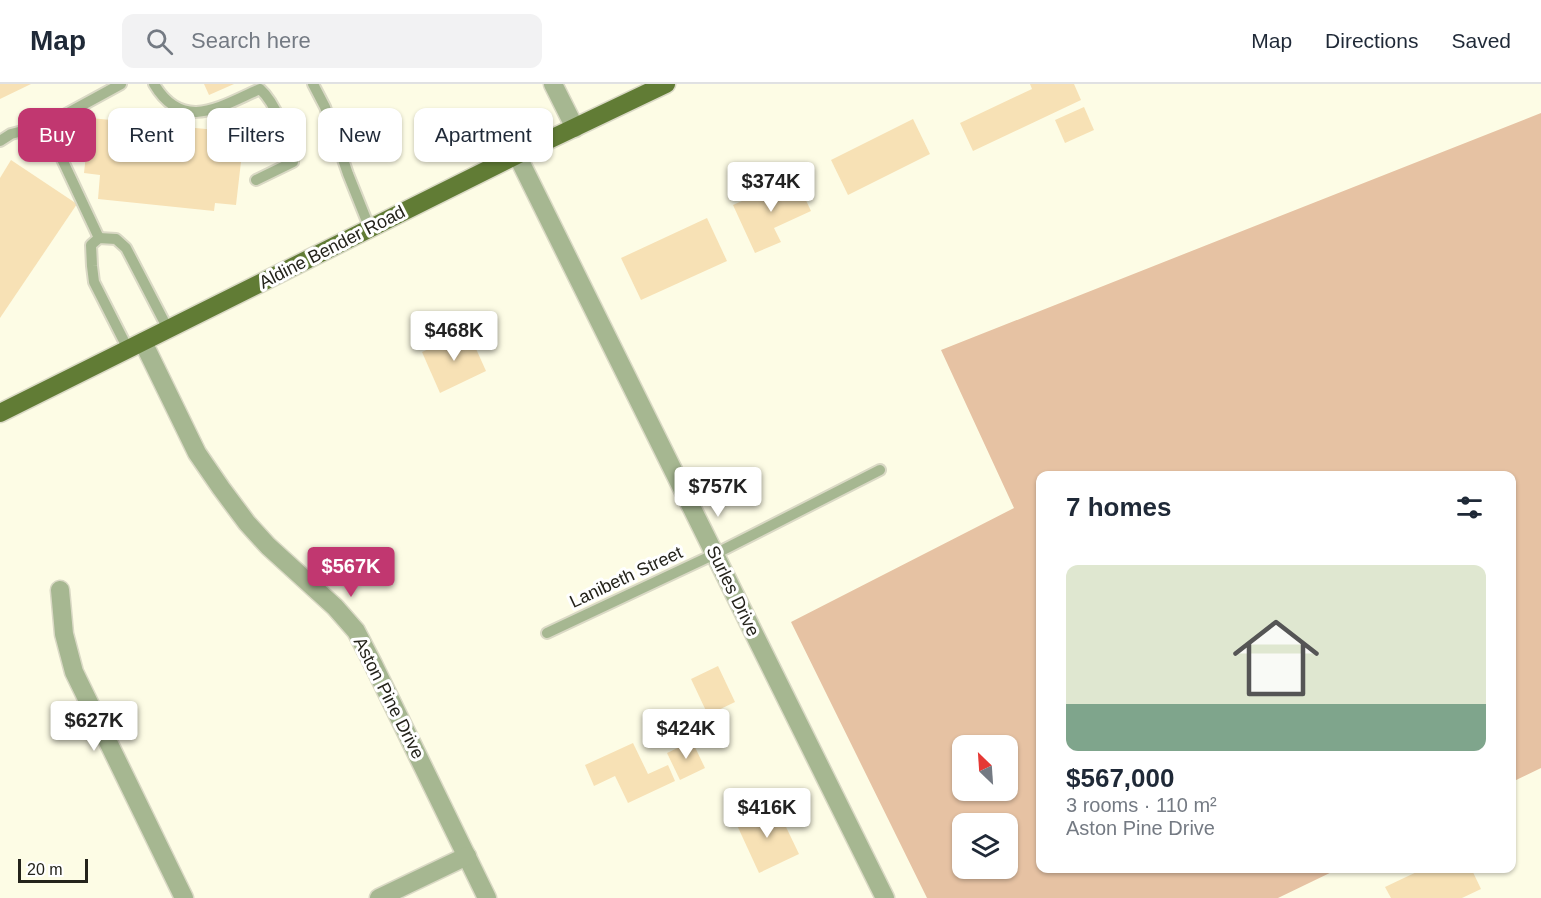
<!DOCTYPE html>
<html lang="en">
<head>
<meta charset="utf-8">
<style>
  body { margin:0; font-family:Arial,sans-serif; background:#f2f2f3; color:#1f2937; height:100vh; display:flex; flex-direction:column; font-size:22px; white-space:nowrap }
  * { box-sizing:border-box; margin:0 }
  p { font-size:20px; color:#747a83 }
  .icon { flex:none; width:33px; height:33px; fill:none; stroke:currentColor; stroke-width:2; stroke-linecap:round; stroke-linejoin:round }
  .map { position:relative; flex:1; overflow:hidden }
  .details { position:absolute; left:1036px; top:387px; width:480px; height:402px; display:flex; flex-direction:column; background:#fff; border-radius:12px; box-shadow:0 2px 4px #0004 }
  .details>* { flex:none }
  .banner { position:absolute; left:18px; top:24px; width:570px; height:54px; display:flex; gap:12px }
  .needle { width:39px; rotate:335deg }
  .tools { position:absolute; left:952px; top:651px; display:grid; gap:12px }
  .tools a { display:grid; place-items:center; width:66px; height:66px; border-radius:12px; background:#fff; box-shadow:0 2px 4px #0004; font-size:30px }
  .scale { position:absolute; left:18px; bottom:15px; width:70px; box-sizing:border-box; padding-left:6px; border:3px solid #24231b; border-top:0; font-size:16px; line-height:21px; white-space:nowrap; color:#24231b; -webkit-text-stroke:4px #fff; paint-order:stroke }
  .price { position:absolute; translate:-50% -51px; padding:0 14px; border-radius:6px; background:#fff; color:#222; font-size:20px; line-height:39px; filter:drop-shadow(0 2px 3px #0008) }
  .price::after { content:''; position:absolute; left:50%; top:36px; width:18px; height:14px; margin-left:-9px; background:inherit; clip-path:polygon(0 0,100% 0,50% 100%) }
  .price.on { background:#c13770; color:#fff }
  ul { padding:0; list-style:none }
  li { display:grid; align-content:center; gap:12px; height:318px; padding:0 30px }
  li span { display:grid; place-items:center; height:186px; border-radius:12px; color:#555 }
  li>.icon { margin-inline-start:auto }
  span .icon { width:108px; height:108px; fill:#fffc; stroke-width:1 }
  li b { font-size:26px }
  h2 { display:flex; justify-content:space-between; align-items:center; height:72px; padding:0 30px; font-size:26px }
  .chip { padding:0 21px; border-radius:12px; background:#fff; box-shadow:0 2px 4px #0004; font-size:21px; line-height:54px }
  .chip.on { background:#c13770; color:#fff }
  header { display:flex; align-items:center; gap:36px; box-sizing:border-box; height:84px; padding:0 30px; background:#fff; border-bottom:2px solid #e0e1e3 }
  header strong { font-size:28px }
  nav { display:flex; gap:33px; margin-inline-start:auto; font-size:21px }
  .search { width:420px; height:54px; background:#f2f2f3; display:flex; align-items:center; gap:15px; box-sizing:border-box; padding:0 21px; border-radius:12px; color:#747a83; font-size:22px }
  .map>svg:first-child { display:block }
  .green { fill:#e6c2a3; fill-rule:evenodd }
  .building { fill:#f7e1b5 }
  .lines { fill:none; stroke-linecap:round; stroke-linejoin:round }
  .service-casing { stroke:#dad9c5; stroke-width:14 }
  .minor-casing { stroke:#dad9c5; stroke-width:21 }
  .primary-casing { stroke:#dad9c5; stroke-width:21 }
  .service { stroke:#a6b791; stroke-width:10 }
  .minor { stroke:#a6b791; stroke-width:18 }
  .primary { stroke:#617c35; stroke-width:18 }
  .labels { text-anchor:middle; stroke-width:6; stroke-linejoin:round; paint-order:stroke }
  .street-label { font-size:18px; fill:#24231b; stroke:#fff }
</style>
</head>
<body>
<header>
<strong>Map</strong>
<div class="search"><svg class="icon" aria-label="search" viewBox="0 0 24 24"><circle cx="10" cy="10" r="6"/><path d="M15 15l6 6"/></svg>Search here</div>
<nav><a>Map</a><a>Directions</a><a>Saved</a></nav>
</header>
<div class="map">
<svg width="1541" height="814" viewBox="0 0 1541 814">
  <rect width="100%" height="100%" fill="#fdfce5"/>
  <!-- green -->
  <path class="green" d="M1541,29V684L1512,698V392H1041V784L1338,785L1278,814H927L791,538L1014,424L941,266ZM963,662H1008V706H963ZM963,740H1008V784H963Z"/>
  <!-- building -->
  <g class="building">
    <polygon points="0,0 31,0 0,15"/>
    <polygon points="204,0 234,0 209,11"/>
    <polygon points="1030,0 1074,0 1081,16 973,67 960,39 1032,5"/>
    <polygon points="1084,23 1094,46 1065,59 1055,36"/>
    <polygon points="90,34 227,47 225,67 242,69 236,121 215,119 214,127 98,115 100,91 84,89"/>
    <polygon points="913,35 930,70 848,111 831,76"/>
    <polygon points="11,76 77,120 0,234 0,94"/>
    <polygon points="795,93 811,127 774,144 781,158 755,169 733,121"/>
    <polygon points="707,134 727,177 641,216 621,174"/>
    <polygon points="468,247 486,287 440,309 422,268"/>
    <polygon points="718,582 735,618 708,631 691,595"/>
    <polygon points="692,657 705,684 680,696 667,669"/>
    <polygon points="633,659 648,690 668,681 675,697 628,719 615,692 594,702 585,681"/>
    <polygon points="775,720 799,770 759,789 736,739"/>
    <polygon points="1425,784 1471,784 1481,805 1462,814 1391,814 1385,803"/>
  </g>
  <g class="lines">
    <!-- service casing -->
    <g class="service-casing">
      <g id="service">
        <path d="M154,0C183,49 221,22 260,5C276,19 290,57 293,78L256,96"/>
        <polyline points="313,0 325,23 348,90 370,145"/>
        <polyline points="46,41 99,154"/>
        <polyline points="0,57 11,50 46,41 121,0"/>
        <polyline points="128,265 94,198 92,182 91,161 99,154 116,155 126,164 168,245"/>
        <polyline points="547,549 715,470 880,386"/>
      </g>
    </g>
    <!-- minor casing -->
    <g class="minor-casing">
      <g id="minor">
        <polyline points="553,0 575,44"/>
        <polyline points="517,71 885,814"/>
        <polyline points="143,258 197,369 221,404 247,439 268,462 335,523 356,547 373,580 487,814"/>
        <polyline points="60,506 64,550 74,588 184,814"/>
        <polyline points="379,814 467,772"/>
      </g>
    </g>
    <!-- primary casing -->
    <g class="primary-casing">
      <polyline id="primary" points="0,329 517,71 666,0"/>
    </g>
    <!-- service -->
    <use href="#service" class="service"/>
    <!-- minor -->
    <use href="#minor" class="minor"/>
    <!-- primary -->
    <use href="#primary" class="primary"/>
  </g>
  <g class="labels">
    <!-- street labels -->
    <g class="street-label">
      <text transform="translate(332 163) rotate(-27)" y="6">Aldine Bender Road</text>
      <text transform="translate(626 493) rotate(-25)" y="6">Lanibeth Street</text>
      <text transform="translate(733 507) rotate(64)" y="6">Surles Drive</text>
      <text transform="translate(389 614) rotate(63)" y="6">Aston Pine Drive</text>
    </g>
  </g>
</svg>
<div class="tools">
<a><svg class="needle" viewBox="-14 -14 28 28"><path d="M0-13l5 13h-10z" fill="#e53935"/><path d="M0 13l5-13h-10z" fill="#747a83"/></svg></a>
<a><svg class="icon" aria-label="layers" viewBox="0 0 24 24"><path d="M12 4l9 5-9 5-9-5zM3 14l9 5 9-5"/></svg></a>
</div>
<div class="scale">20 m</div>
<b class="price" style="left:771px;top:129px">$374K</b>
<b class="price" style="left:454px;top:278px">$468K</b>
<b class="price" style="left:718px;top:434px">$757K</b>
<b class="price on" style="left:351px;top:514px">$567K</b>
<b class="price" style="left:94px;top:668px">$627K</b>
<b class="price" style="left:686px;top:676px">$424K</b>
<b class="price" style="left:767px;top:755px">$416K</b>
<div class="banner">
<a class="chip on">Buy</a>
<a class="chip">Rent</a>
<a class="chip">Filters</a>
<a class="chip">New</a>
<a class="chip">Apartment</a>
</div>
<section class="details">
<h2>7 homes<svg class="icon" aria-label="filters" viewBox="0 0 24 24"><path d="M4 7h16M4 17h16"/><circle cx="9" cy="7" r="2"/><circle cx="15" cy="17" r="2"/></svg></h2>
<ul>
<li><span style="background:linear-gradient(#dfe7d0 75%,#7fa58c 0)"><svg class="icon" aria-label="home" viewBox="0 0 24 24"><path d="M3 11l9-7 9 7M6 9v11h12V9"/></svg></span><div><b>$567,000</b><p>3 rooms · 110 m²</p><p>Aston Pine Drive</p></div></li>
</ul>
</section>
</div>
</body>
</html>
